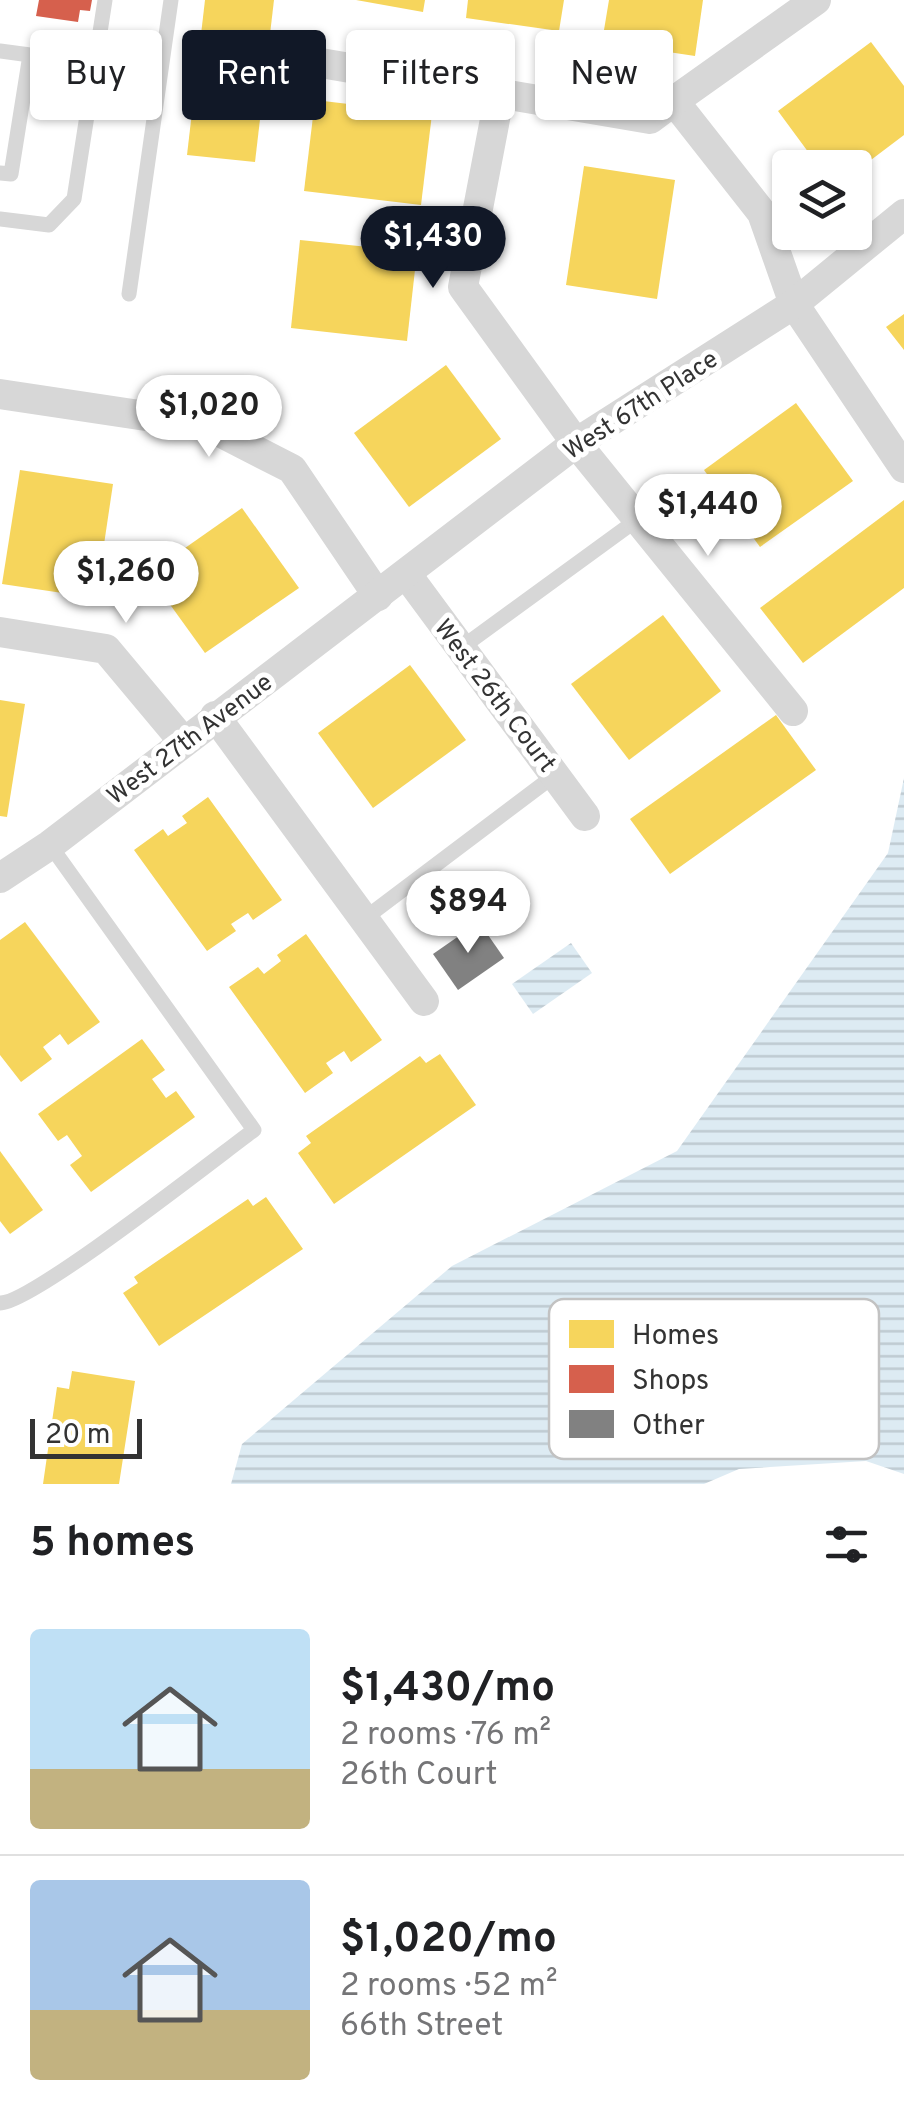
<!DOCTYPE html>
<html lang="en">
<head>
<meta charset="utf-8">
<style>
  body { margin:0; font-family:Overpass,sans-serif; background:#f2f2f2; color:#202124; height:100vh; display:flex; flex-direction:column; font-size:38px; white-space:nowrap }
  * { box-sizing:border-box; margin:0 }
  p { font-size:32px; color:#757577 }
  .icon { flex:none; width:55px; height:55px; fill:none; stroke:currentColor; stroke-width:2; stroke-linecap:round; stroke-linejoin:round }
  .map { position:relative; height:1484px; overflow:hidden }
  .sheet { display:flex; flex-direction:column; background:#fff; flex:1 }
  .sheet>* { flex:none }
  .guide { position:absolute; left:30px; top:30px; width:845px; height:90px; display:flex; gap:20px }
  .controls { position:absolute; left:772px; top:150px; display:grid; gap:20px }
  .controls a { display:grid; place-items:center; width:100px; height:100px; border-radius:10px; background:#fff; box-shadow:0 2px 8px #0004; font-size:50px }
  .scale { position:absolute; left:30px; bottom:25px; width:112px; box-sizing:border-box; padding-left:10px; border:5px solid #333; border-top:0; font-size:28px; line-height:35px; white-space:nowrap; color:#333; -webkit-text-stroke:8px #fff; paint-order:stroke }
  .price { position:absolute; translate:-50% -85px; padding:0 22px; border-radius:35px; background:#fff; color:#222; font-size:32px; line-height:65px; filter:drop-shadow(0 2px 5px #0008) }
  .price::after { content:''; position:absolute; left:50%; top:60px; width:30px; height:22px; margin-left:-15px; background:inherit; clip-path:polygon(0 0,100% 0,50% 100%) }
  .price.current { background:#111827; color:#fff }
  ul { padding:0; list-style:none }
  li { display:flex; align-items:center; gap:30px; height:250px; padding:0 30px }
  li+li { border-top:2px solid #e0e0e0 }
  li span { display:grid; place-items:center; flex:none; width:280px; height:200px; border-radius:10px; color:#555 }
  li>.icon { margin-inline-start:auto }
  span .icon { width:120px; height:120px; fill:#fffc; stroke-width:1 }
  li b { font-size:42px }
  h2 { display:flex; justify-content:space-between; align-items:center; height:120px; padding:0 30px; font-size:42px }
  .pill { padding:0 35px; border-radius:10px; background:#fff; box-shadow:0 2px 8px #0004; font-size:35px; line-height:90px }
  .pill.current { background:#111827; color:#fff }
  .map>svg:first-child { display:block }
  .water { fill:url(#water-rules) }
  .homes { fill:#f6d55c }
  .shops { fill:#d6604d }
  .building { fill:#818181 }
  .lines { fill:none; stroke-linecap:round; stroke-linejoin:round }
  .service { stroke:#d7d7d7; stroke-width:15 }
  .minor { stroke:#d7d7d7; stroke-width:30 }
  .labels { text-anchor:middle; stroke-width:10; stroke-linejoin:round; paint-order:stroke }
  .street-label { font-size:25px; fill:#333; stroke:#fff }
  .key { fill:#fff; stroke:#c2c2c2; stroke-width:2.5 }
  .key-label { font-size:28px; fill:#333 }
</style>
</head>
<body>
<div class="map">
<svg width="904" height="1484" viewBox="0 0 904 1484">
  <defs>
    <pattern id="water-rules" width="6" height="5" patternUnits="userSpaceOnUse" patternTransform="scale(2.5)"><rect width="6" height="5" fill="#ddebf3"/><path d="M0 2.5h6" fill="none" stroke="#becad1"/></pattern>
  </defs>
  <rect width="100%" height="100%" fill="#fff"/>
  <!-- water -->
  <g class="water">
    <polygon points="904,778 904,1474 866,1461 739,1469 704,1484 231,1484 242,1444 452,1266 677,1151 888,853"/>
    <polygon points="571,943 592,973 533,1014 512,984"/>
  </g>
  <!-- homes -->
  <g class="homes">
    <polygon points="205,0 274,0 255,162 187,155"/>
    <polygon points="356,0 425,0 423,12"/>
    <polygon points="468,0 564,0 559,31 466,18"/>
    <polygon points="609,0 703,0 695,56 602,42"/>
    <polygon points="871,42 904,86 904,135 855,172 855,168 820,168 778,111"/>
    <polygon points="315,100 432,114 421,205 304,191"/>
    <polygon points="584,166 675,180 657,299 566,285"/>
    <polygon points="300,240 417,252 407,341 291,328"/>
    <polygon points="904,314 904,350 886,327"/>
    <polygon points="446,365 501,439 409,507 354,433"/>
    <polygon points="796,403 853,481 760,547 704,470"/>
    <polygon points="20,470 113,484 96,598 2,584"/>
    <polygon points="904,500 904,588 803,663 760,608"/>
    <polygon points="242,508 299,588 205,653 148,574"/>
    <polygon points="663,615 721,691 629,760 571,684"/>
    <polygon points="410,665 466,740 373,808 318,733"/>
    <polygon points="0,700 25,704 7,817 0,816"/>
    <polygon points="776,715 816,770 670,874 630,819"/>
    <polygon points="208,797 282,900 253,920 248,913 231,924 236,931 207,951 134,850 163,829 168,836 187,823 182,816"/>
    <polygon points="25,922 100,1022 68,1045 60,1034 43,1047 52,1059 21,1082 0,1055 0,940"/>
    <polygon points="306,934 382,1040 351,1062 344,1051 326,1063 333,1073 305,1093 229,987 258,967 264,974 281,961 277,955"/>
    <polygon points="142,1039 165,1070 152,1079 166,1098 176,1091 195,1117 91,1192 70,1165 82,1156 67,1135 58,1141 38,1114"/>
    <polygon points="440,1054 476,1105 334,1204 298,1153 311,1143 306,1136 420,1056 426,1063"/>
    <polygon points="0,1151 43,1210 10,1234 0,1221"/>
    <polygon points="266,1197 303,1249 159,1346 123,1293 138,1283 134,1277 248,1199 253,1206"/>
    <polygon points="72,1371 135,1381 119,1484 43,1484 57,1387 69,1389"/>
  </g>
  <!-- shops -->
  <polygon class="shops" points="39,0 92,0 90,11 80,10 78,22 36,16"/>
  <!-- building -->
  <polygon class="building" points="479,922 504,958 458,990 433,954"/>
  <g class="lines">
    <!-- service -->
    <g class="service">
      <polyline points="0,51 30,55 11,174 0,173"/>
      <polyline points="0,219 49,225 74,199 105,0"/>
      <polyline points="129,294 171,0"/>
      <polyline points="461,648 638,519"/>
      <polyline points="364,919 555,775"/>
      <path d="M0,1303C31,1304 216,1158 254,1130L50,845"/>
    </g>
    <!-- minor -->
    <g class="minor">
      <polyline points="309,61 650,119 674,101 762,213 794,304 904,468"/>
      <polyline points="500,93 463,287 576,443 793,711"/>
      <polyline points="674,101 816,0"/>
      <polyline points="0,394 206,425 292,469 378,596"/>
      <polyline points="407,575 585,816"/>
      <polyline points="0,632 106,649 183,741"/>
      <polyline points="215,716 424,1001"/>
      <polyline points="0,878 50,845 576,443 794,304 904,214"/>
    </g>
  </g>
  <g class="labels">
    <!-- street labels -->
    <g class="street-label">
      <text transform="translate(640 404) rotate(-33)" y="9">West 67th Place</text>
      <text transform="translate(496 695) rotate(53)" y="9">West 26th Court</text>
      <text transform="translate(189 738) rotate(-37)" y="9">West 27th Avenue</text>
    </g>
  </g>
  <!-- legend -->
  <rect x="549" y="1299" width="330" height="160" rx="15" class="key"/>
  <rect x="569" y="1320" width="45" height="28" fill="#f6d55c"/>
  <rect x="569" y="1365" width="45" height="28" fill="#d6604d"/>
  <rect x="569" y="1410" width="45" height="28" fill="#818181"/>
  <g class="key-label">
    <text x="632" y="1344">Homes</text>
    <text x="632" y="1389">Shops</text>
    <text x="632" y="1434">Other</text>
  </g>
</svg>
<div class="controls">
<a><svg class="icon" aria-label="layers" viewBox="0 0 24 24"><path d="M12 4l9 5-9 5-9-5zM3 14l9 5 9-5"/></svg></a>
</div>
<div class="scale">20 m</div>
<b class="price current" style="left:433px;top:291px">$1,430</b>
<b class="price" style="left:209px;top:460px">$1,020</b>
<b class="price" style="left:708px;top:559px">$1,440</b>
<b class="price" style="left:126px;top:626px">$1,260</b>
<b class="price" style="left:468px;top:956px">$894</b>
<div class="guide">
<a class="pill">Buy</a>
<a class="pill current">Rent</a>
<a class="pill">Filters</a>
<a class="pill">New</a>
</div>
</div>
<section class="sheet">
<h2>5 homes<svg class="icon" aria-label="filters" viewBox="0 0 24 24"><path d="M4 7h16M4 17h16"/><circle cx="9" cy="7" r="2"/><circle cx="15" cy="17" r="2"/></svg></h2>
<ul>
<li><span style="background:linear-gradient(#bfe0f5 70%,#c2b280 0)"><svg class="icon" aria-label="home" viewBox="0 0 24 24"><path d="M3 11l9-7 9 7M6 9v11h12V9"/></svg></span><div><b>$1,430/mo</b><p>2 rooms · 76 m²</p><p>26th Court</p></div></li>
<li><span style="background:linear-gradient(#a9c7e8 65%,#c2b280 0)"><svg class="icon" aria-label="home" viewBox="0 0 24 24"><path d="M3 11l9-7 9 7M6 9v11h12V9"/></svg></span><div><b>$1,020/mo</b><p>2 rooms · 52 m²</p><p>66th Street</p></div></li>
</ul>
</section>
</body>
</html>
